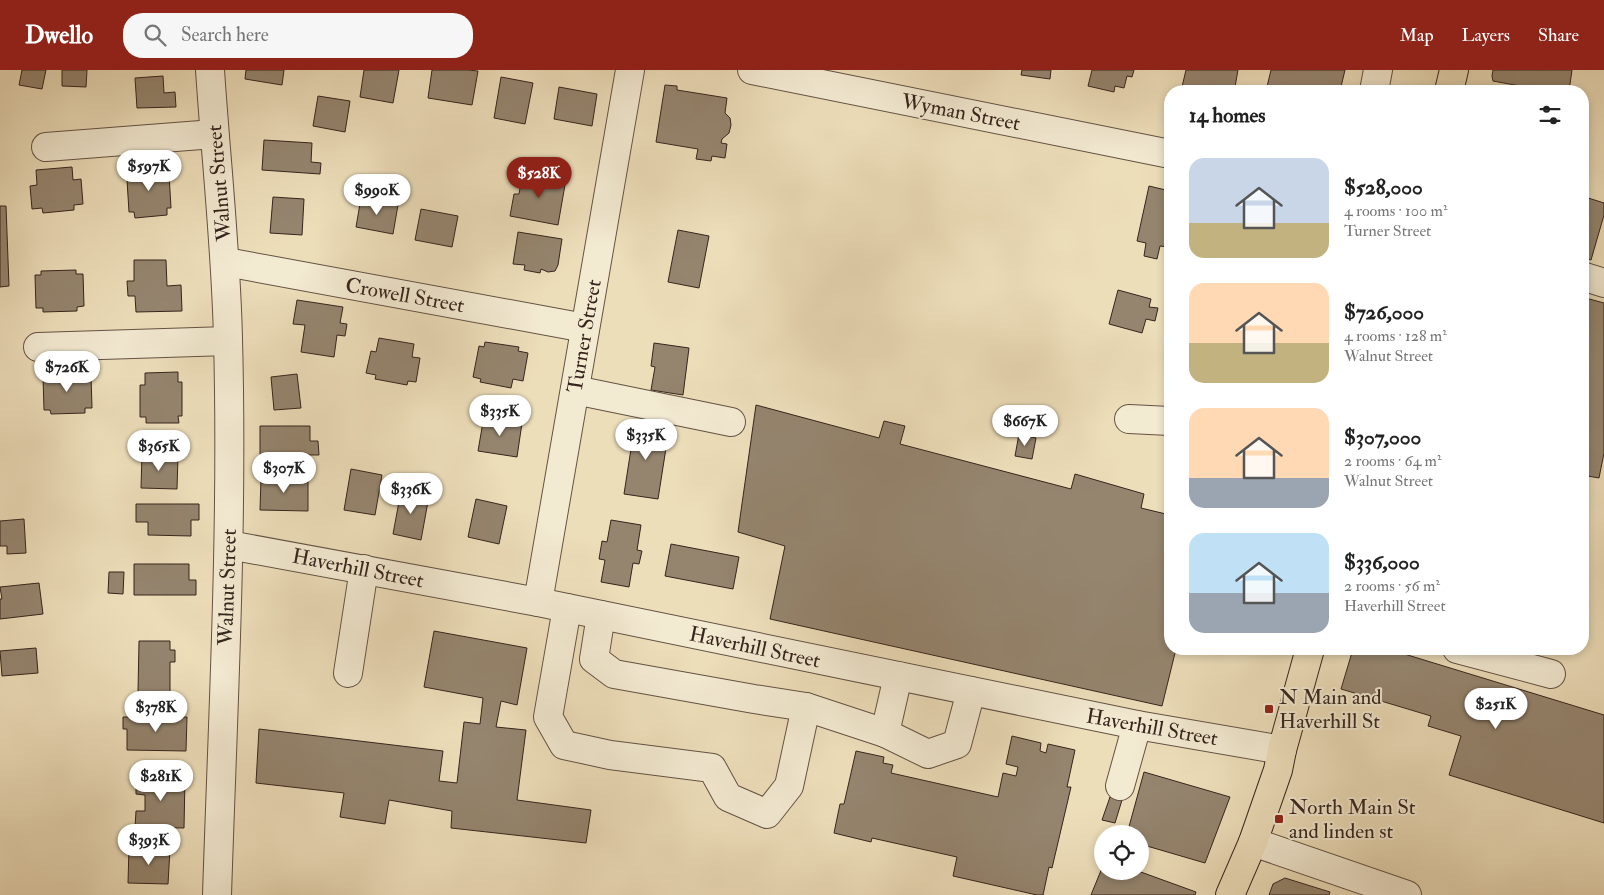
<!DOCTYPE html>
<html lang="en">
<head>
<meta charset="utf-8">
<style>
  body { margin:0; font-family:"IM FELL Double Pica",serif; background:#f6f6f6; color:#222; height:100vh; display:flex; flex-direction:column; font-size:19px; white-space:nowrap }
  * { box-sizing:border-box; margin:0 }
  p { font-size:16px; color:#767676 }
  .icon { flex:none; width:28px; height:28px; fill:none; stroke:currentColor; stroke-width:2; stroke-linecap:round; stroke-linejoin:round }
  .map { position:relative; flex:1; overflow:hidden }
  .sheet { position:absolute; left:1164px; top:15px; width:425px; height:570px; display:flex; flex-direction:column; background:#fff; border-radius:20px; box-shadow:0 2px 8px #0003 }
  .sheet>* { flex:none }
  .fabs { position:absolute; left:1094px; top:755px; display:grid; gap:10px }
  .fabs a { display:grid; place-items:center; width:55px; height:55px; border-radius:50%; background:#fff; box-shadow:0 2px 8px #0003; font-size:25px }
  .price { position:absolute; translate:-50% -42px; padding:0 11px; border-radius:18px; background:#fff; color:#222; font-size:16px; line-height:32px; filter:drop-shadow(0 1px 2px #0008) }
  .price::after { content:''; position:absolute; left:50%; top:30px; width:15px; height:11px; margin-left:-8px; background:inherit; clip-path:polygon(0 0,100% 0,50% 100%) }
  .price.active { background:#8f2418; color:#fff }
  ul { padding:0; list-style:none }
  li { display:flex; align-items:center; gap:15px; height:125px; padding:0 25px }
  li span { display:grid; place-items:center; flex:none; width:140px; height:100px; border-radius:15px; color:#555 }
  li>.icon { margin-inline-start:auto }
  span .icon { width:60px; height:60px; fill:#fffc; stroke-width:1 }
  li b { font-size:21px }
  h2 { display:flex; justify-content:space-between; align-items:center; height:60px; padding:0 25px; font-size:21px }
  header { display:flex; align-items:center; gap:30px; box-sizing:border-box; height:70px; padding:0 25px; background:#8f2418; color:#fff }
  header strong { font-size:24px }
  nav { display:flex; gap:28px; margin-inline-start:auto; font-size:18px }
  .search { width:350px; height:45px; background:#f6f6f6; display:flex; align-items:center; gap:12px; box-sizing:border-box; padding:0 18px; border-radius:20px; color:#767676; font-size:19px }
  .map>svg:first-child { display:block }
  .building { fill:#95856f; stroke:#36241d }
  .lines { fill:none; stroke-linecap:round; stroke-linejoin:round }
  .minor-casing { stroke:#645244; stroke-width:30 }
  .major-casing { stroke:#36241d; stroke-width:30 }
  .minor { stroke:#f3ead2; stroke-width:28 }
  .major { stroke:#eddeba; stroke-width:28 }
  .poi-dot { fill:#8f2418; stroke:#f3ead2; stroke-width:2 }
  .labels { text-anchor:middle; stroke-width:4; stroke-linejoin:round; paint-order:stroke }
  .street-label { font-size:21px; fill:#36241d; stroke:#f3ead2 }
  .poi-label { font-size:21px; fill:#36241d; stroke:#f3ead2; text-anchor:start }
</style>
</head>
<body>
<header>
<strong>Dwello</strong>
<div class="search"><svg class="icon" aria-label="search" viewBox="0 0 24 24"><circle cx="10" cy="10" r="6"/><path d="M15 15l6 6"/></svg>Search here</div>
<nav><a>Map</a><a>Layers</a><a>Share</a></nav>
</header>
<div class="map">
<svg width="1604" height="825" viewBox="0 0 1604 825">
  <rect width="100%" height="100%" fill="#eddeba"/>
  <filter id="stains"><feTurbulence type="fractalNoise" baseFrequency=".004" numOctaves="4"/><feColorMatrix values="0 0 0 0 .2 0 0 0 0 .09 0 0 0 0 .02 0 0 0 .5 -.17"/></filter>
  <radialGradient id="worn" r=".72"><stop offset=".6" stop-color="#630" stop-opacity="0"/><stop offset="1" stop-color="#630" stop-opacity=".3"/></radialGradient>
  <!-- building -->
  <g class="building">
    <polygon points="22,0 46,0 42,19 19,15"/>
    <polygon points="62,0 87,0 86,17 62,16"/>
    <polygon points="246,0 284,0 282,15 245,9"/>
    <polygon points="364,0 399,0 393,33 360,27"/>
    <polygon points="432,0 468,0 478,1 472,35 428,28"/>
    <polygon points="1022,0 1051,0 1050,9 1021,5"/>
    <polygon points="1092,0 1134,0 1132,7 1127,6 1124,18 1115,16 1114,22 1088,16"/>
    <polygon points="1186,0 1238,0 1235,17 1229,16 1228,21 1181,21"/>
    <polygon points="1271,0 1345,0 1340,21 1266,21"/>
    <polygon points="1493,0 1572,0 1569,21 1547,21 1493,11 1492,6"/>
    <polygon points="163,6 164,23 175,22 176,37 137,38 135,8"/>
    <polygon points="501,7 533,13 525,54 494,48"/>
    <polygon points="665,15 677,16 677,20 727,28 725,43 730,48 731,55 729,63 722,69 721,73 727,74 725,88 712,86 711,91 696,89 698,79 656,72"/>
    <polygon points="559,17 597,24 592,56 554,49"/>
    <polygon points="318,26 350,31 345,62 313,56"/>
    <polygon points="264,70 312,73 311,92 321,93 320,104 262,100"/>
    <polygon points="164,95 165,105 169,104 171,138 167,138 167,145 135,148 134,142 129,142 127,110 132,109 131,97"/>
    <polygon points="72,97 73,110 81,109 83,134 74,135 74,140 43,143 42,138 32,139 30,116 37,115 36,100"/>
    <polygon points="523,102 566,109 558,155 510,146 514,124 519,124"/>
    <polygon points="1149,116 1170,121 1170,168 1168,177 1160,176 1157,189 1144,186 1146,173 1137,171"/>
    <polygon points="1582,126 1604,133 1604,145 1591,190 1582,187"/>
    <polygon points="273,127 304,129 302,165 270,163"/>
    <polygon points="361,128 398,135 393,164 356,157"/>
    <polygon points="0,136 6,136 9,216 0,217"/>
    <polygon points="421,139 458,146 452,177 415,170"/>
    <polygon points="678,160 709,166 699,218 668,212"/>
    <polygon points="518,162 562,169 558,195 555,201 548,202 541,199 540,203 524,200 525,195 513,194"/>
    <polygon points="134,190 166,190 167,216 181,215 182,241 136,242 135,226 128,226 127,211 134,211"/>
    <polygon points="76,200 76,204 83,204 84,236 77,237 77,241 43,242 43,238 36,238 35,205 41,205 41,201"/>
    <polygon points="1118,220 1151,229 1149,237 1158,238 1155,251 1146,249 1142,263 1109,254"/>
    <polygon points="1582,227 1604,233 1604,383 1599,408 1582,405"/>
    <polygon points="297,230 343,237 340,253 347,254 345,266 337,265 334,287 301,282 305,255 293,254"/>
    <polygon points="379,268 414,274 412,287 420,288 416,312 408,311 407,315 375,309 376,305 366,303 371,281 376,282"/>
    <polygon points="485,272 519,277 518,281 528,283 523,311 513,309 511,318 480,312 481,309 473,307 479,276 484,277"/>
    <polygon points="654,273 689,278 683,325 651,320 655,297 651,296"/>
    <polygon points="84,301 84,306 91,306 92,338 85,338 85,343 51,344 50,340 44,340 43,307 49,307 49,302"/>
    <polygon points="178,302 178,312 182,312 182,346 178,346 179,353 146,353 146,347 140,347 140,315 145,315 145,303"/>
    <polygon points="297,304 301,338 274,340 271,307"/>
    <polygon points="756,335 879,368 884,351 905,356 900,374 1071,419 1075,404 1144,424 1141,438 1170,445 1170,579 1176,579 1162,636 770,549 785,476 738,462"/>
    <polygon points="484,346 522,353 517,387 478,381"/>
    <polygon points="635,353 669,359 658,429 624,424"/>
    <polygon points="260,356 310,356 310,371 318,371 319,385 260,385"/>
    <polygon points="1019,364 1036,368 1032,389 1015,386"/>
    <polygon points="142,384 178,386 177,419 141,418"/>
    <polygon points="351,399 382,405 375,445 344,440"/>
    <polygon points="261,408 308,408 308,441 260,440"/>
    <polygon points="401,421 429,426 421,470 393,464"/>
    <polygon points="476,429 507,436 499,474 468,467"/>
    <polygon points="136,434 199,434 199,450 191,450 191,466 148,465 148,452 136,452"/>
    <polygon points="24,449 26,483 7,484 7,476 0,476 0,451"/>
    <polygon points="611,450 641,455 637,480 642,481 639,494 633,493 629,517 601,512 605,490 599,489 602,471 607,472"/>
    <polygon points="671,474 739,487 733,519 665,506"/>
    <polygon points="134,494 189,494 189,510 196,510 196,525 134,525"/>
    <polygon points="109,502 124,502 123,524 108,523"/>
    <polygon points="39,513 43,544 0,549 0,529 2,529 0,517"/>
    <polygon points="434,561 527,578 517,635 501,631 496,657 526,660 517,730 591,740 586,773 451,758 452,741 389,730 385,754 340,747 344,723 256,713 259,659 443,681 439,711 457,713 464,652 480,654 483,628 424,617"/>
    <polygon points="139,571 170,571 170,580 175,580 175,592 170,592 170,622 138,622"/>
    <polygon points="36,578 38,603 2,606 0,581"/>
    <polygon points="1353,579 1388,579 1604,645 1604,753 1449,705 1461,666 1428,656 1431,646 1341,619"/>
    <polygon points="123,647 187,647 186,681 127,680 127,659 123,659"/>
    <polygon points="1012,666 1041,673 1040,681 1046,683 1048,674 1075,680 1067,717 1071,717 1052,798 1049,797 1043,825 1037,825 953,806 957,787 872,768 871,772 834,763 840,734 844,734 856,681 884,687 883,693 893,695 891,703 998,727 1003,703 1016,706 1018,697 1006,694"/>
    <polygon points="1144,702 1230,727 1205,793 1140,774 1140,764 1127,764"/>
    <polygon points="136,707 185,708 184,758 135,757 136,741 145,741 145,725 136,724"/>
    <polygon points="1110,727 1122,730 1115,753 1102,750"/>
    <polygon points="129,777 170,779 168,814 128,813"/>
    <polygon points="1102,798 1102,801 1138,801 1196,822 1195,825 1091,825"/>
    <polygon points="1285,808 1330,822 1329,825 1269,825 1273,814"/>
  </g>
  <g class="lines">
    <!-- minor casing -->
    <g class="minor-casing">
      <g id="minor">
        <path d="M210,0C216,90 226,179 228,269C233,454 223,640 217,825"/>
        <polyline points="752,0 1170,84"/>
        <polyline points="1374,21 1378,0"/>
        <polyline points="46,77 214,64"/>
        <polyline points="226,192 585,258"/>
        <polyline points="1582,206 1604,213"/>
        <polyline points="38,277 228,271"/>
        <polyline points="575,320 731,352"/>
        <polyline points="1129,349 1170,351"/>
        <polyline points="229,475 538,532 1137,655 1282,680"/>
        <polyline points="538,532 630,0"/>
        <polyline points="567,538 548,647 564,675 610,685 712,698 728,727 767,744 789,716 806,637 885,663 928,684 957,674 971,621"/>
        <polyline points="601,545 594,589 614,604 754,629 806,637"/>
        <polyline points="1457,579 1551,604"/>
        <polyline points="348,603 364,499"/>
        <polyline points="885,663 898,606"/>
        <polyline points="1120,716 1137,655"/>
        <polyline points="1253,772 1407,825"/>
      </g>
    </g>
    <!-- major casing -->
    <g class="major-casing">
      <g id="major">
        <polyline points="1449,21 1454,0"/>
        <polyline points="1230,825 1253,772 1278,700 1282,680 1310,579"/>
      </g>
    </g>
    <!-- minor -->
    <use href="#minor" class="minor"/>
    <!-- major -->
    <use href="#major" class="major"/>
  </g>
  <!-- markers -->
  <g class="poi-dot">
    <rect x="1264" y="634" width="10" height="10" rx="2.5"/>
    <rect x="1274" y="744" width="10" height="10" rx="2.5"/>
  </g>
  <g class="labels">
    <!-- street labels -->
    <g class="street-label">
      <text transform="translate(961 42) rotate(11)" y="7">Wyman Street</text>
      <text transform="translate(219 113) rotate(-95)" y="7">Walnut Street</text>
      <text transform="translate(405 225) rotate(10)" y="7">Crowell Street</text>
      <text transform="translate(584 266) rotate(-80)" y="7">Turner Street</text>
      <text transform="translate(358 498) rotate(11)" y="7">Haverhill Street</text>
      <text transform="translate(227 517) rotate(-88)" y="7">Walnut Street</text>
      <text transform="translate(755 577) rotate(12)" y="7">Haverhill Street</text>
      <text transform="translate(1152 657) rotate(10)" y="7">Haverhill Street</text>
    </g>
    <!-- poi labels -->
    <g class="poi-label">
      <text x="1279" y="634">N Main and<tspan x="1279" dy="24">Haverhill St</tspan></text>
      <text x="1289" y="744">North Main St<tspan x="1289" dy="24">and linden st</tspan></text>
    </g>
  </g>
  <rect width="100%" height="100%" filter="url(#stains)"/>
  <rect width="100%" height="100%" fill="url(#worn)"/>
</svg>
<div class="fabs">
<a><svg class="icon" aria-label="locate" viewBox="0 0 24 24"><circle cx="12" cy="12" r="6"/><path d="M12 2v4M12 18v4M2 12h4M18 12h4"/></svg></a>
</div>
<b class="price" style="left:149px;top:122px">$597K</b>
<b class="price active" style="left:539px;top:129px">$528K</b>
<b class="price" style="left:377px;top:146px">$990K</b>
<b class="price" style="left:67px;top:323px">$726K</b>
<b class="price" style="left:500px;top:367px">$335K</b>
<b class="price" style="left:1025px;top:377px">$667K</b>
<b class="price" style="left:646px;top:391px">$335K</b>
<b class="price" style="left:159px;top:402px">$365K</b>
<b class="price" style="left:284px;top:424px">$307K</b>
<b class="price" style="left:411px;top:445px">$336K</b>
<b class="price" style="left:1496px;top:660px">$251K</b>
<b class="price" style="left:156px;top:663px">$378K</b>
<b class="price" style="left:161px;top:732px">$281K</b>
<b class="price" style="left:149px;top:796px">$393K</b>
<section class="sheet">
<h2>14 homes<svg class="icon" aria-label="filters" viewBox="0 0 24 24"><path d="M4 7h16M4 17h16"/><circle cx="9" cy="7" r="2"/><circle cx="15" cy="17" r="2"/></svg></h2>
<ul>
<li><span style="background:linear-gradient(#c9d6e8 65%,#c2b280 0)"><svg class="icon" aria-label="home" viewBox="0 0 24 24"><path d="M3 11l9-7 9 7M6 9v11h12V9"/></svg></span><div><b>$528,000</b><p>4 rooms · 100 m²</p><p>Turner Street</p></div></li>
<li><span style="background:linear-gradient(#ffd9b3 60%,#c2b280 0)"><svg class="icon" aria-label="home" viewBox="0 0 24 24"><path d="M3 11l9-7 9 7M6 9v11h12V9"/></svg></span><div><b>$726,000</b><p>4 rooms · 128 m²</p><p>Walnut Street</p></div></li>
<li><span style="background:linear-gradient(#ffd9b3 70%,#9aa5b1 0)"><svg class="icon" aria-label="home" viewBox="0 0 24 24"><path d="M3 11l9-7 9 7M6 9v11h12V9"/></svg></span><div><b>$307,000</b><p>2 rooms · 64 m²</p><p>Walnut Street</p></div></li>
<li><span style="background:linear-gradient(#bfe0f5 60%,#9aa5b1 0)"><svg class="icon" aria-label="home" viewBox="0 0 24 24"><path d="M3 11l9-7 9 7M6 9v11h12V9"/></svg></span><div><b>$336,000</b><p>2 rooms · 56 m²</p><p>Haverhill Street</p></div></li>
</ul>
</section>
</div>
</body>
</html>
